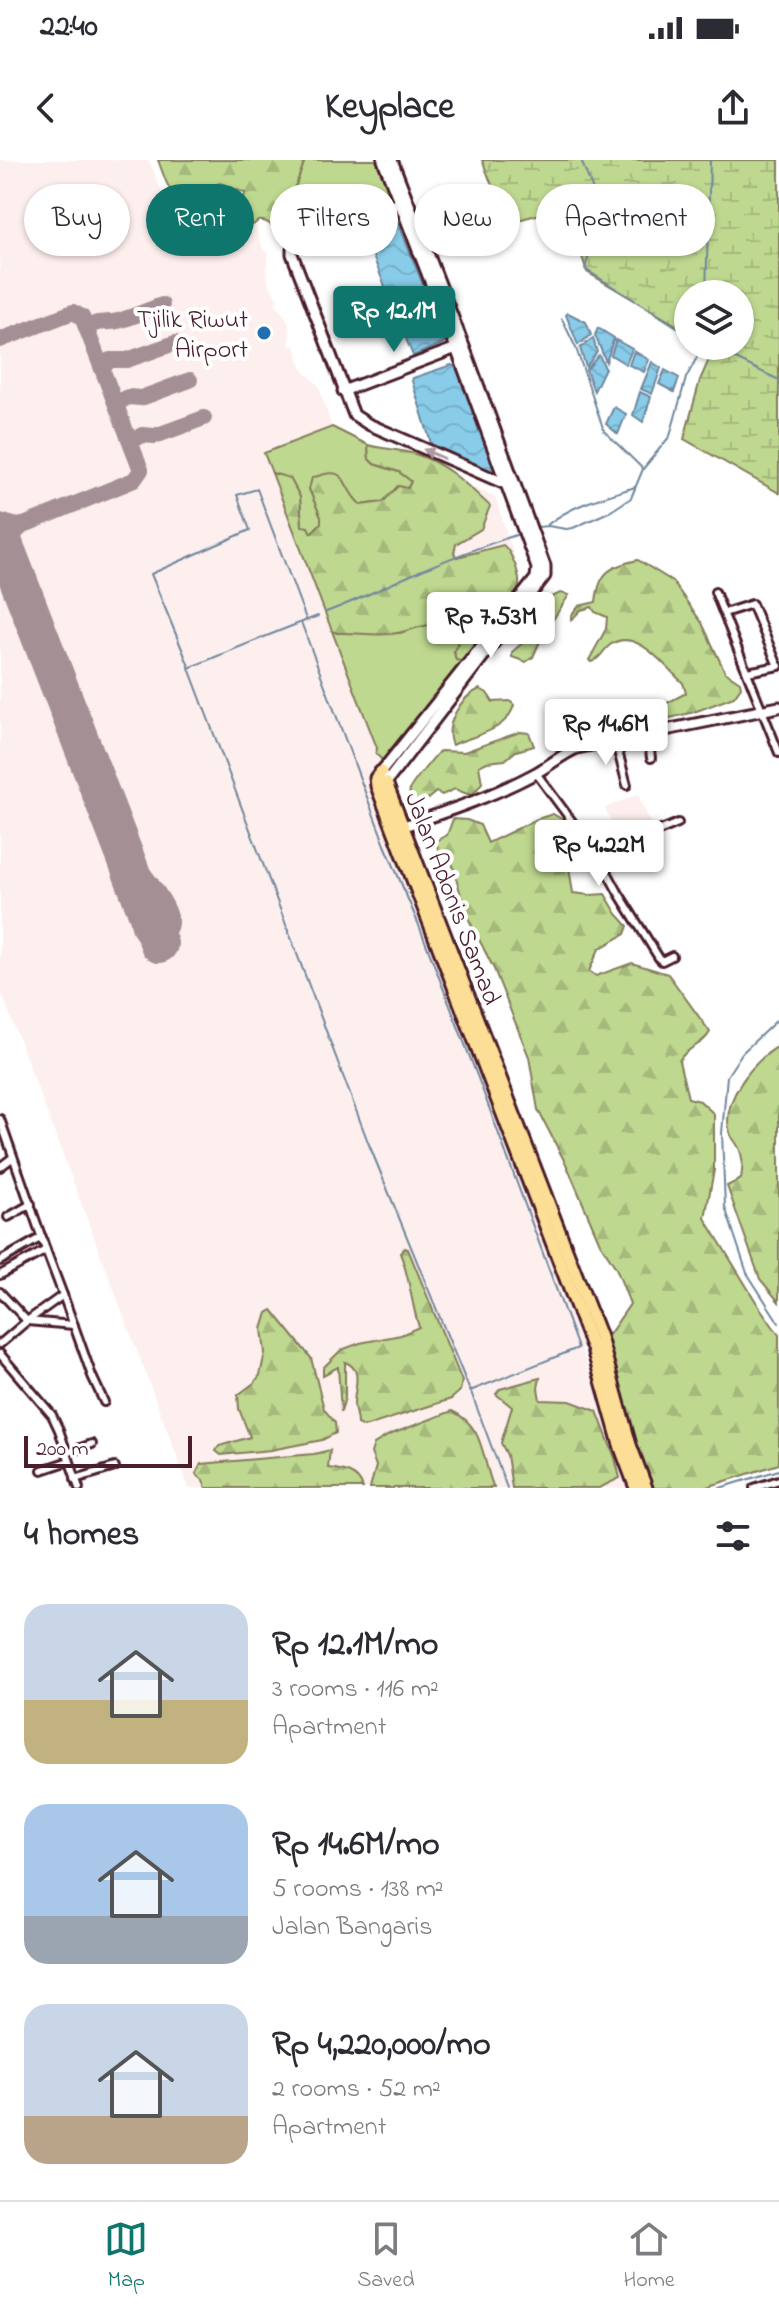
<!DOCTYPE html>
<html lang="en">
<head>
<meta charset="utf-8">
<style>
  body { margin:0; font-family:"Indie Flower",sans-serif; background:#f7f7f7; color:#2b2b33; height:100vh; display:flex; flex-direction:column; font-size:30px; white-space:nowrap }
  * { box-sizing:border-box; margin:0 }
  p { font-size:26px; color:#7c7c81 }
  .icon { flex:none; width:44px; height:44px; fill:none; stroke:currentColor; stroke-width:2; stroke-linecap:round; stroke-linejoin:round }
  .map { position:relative; height:1328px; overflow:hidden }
  .drawer { display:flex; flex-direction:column; background:#fff; flex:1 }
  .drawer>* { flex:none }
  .hud { position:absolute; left:24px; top:24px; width:732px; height:72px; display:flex; gap:16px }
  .buttons { position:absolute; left:674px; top:120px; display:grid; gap:16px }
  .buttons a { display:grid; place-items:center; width:80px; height:80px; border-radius:50%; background:#fff; box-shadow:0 2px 6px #0004; font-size:40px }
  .scale { position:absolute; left:24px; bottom:20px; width:168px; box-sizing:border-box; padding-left:8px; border:4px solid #4a1f2b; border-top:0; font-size:22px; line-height:28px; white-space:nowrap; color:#4a1f2b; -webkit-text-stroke:6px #fff; paint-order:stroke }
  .price { position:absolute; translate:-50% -68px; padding:0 18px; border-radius:8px; background:#fff; color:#222; font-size:26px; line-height:52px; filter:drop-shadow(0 2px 4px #0008) }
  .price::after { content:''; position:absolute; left:50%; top:48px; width:24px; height:18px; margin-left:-12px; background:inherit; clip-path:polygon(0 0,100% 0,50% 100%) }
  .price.current { background:#0f766e; color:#fff }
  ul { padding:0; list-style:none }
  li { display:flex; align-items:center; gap:24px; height:200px; padding:0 24px }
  li span { display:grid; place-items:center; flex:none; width:224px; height:160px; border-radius:24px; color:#555 }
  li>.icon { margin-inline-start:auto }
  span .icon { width:96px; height:96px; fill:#fffc; stroke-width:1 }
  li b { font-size:34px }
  h2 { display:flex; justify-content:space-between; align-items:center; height:96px; padding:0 24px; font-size:34px }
  .chip { padding:0 28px; border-radius:36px; background:#fff; box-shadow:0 2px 6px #0004; font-size:28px; line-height:72px }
  .chip.current { background:#0f766e; color:#fff }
  .status { display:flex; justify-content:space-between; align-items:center; height:56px; padding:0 40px; background:#fff; direction:ltr }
  .status svg { height:22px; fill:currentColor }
  header { display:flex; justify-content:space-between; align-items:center; height:104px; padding:0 24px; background:#fff; font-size:36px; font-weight:800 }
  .menu { display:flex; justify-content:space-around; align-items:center; height:112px; border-top:2px solid #e1e1e2; background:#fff; font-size:22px; color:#7c7c81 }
  .menu a { display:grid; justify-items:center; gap:4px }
  .menu .current { color:#0f766e }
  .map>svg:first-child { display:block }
  .built { fill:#fdefed }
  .green { fill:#bed88f; stroke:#847c5d; stroke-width:2 }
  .forest { fill:url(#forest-firs); stroke:#847c5d; stroke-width:2 }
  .wetland { fill:url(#wetland-marsh); stroke:#847c5d; stroke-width:2 }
  .water { fill:url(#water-waves); stroke:#6f879d; stroke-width:2 }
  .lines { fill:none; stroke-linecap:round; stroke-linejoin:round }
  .stream { stroke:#6f879d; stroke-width:2 }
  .taxiway { stroke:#a48f95; stroke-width:16 }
  .runway { stroke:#a48f95; stroke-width:38 }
  .street-casing { stroke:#4a1f2b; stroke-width:12 }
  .secondary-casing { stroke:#4a1f2b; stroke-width:15 }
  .highway-casing { stroke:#4a1f2b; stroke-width:17 }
  .street { stroke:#fff; stroke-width:6 }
  .secondary { stroke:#fff; stroke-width:9 }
  .highway { stroke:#fdde96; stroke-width:11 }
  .oneway { fill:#ae9aa0 }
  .poi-dot { fill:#1f6fb2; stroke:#fff; stroke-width:3 }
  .labels { text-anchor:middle; stroke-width:8; stroke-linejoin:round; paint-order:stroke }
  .poi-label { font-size:26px; fill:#4a1f2b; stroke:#fff; text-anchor:end }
  .street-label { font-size:26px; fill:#4a1f2b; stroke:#fff }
</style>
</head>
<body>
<div class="status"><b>22:40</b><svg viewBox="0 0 49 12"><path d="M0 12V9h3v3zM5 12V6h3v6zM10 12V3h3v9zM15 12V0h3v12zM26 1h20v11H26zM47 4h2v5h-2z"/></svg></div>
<header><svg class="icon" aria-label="back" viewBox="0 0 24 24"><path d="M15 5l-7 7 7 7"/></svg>Keyplace<svg class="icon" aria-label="share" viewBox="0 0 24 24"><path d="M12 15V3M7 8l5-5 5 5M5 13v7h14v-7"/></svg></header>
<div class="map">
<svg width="779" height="1328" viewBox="0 0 779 1328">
  <defs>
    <pattern id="forest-firs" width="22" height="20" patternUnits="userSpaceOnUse" patternTransform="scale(2)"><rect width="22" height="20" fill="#bed88f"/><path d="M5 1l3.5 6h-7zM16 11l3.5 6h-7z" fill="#a5b97c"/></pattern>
    <pattern id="wetland-marsh" width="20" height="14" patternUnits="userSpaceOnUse" patternTransform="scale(2)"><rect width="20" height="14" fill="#bed88f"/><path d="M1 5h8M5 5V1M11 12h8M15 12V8" fill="none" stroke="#a5b97c"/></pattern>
    <pattern id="water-waves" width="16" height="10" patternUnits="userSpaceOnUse" patternTransform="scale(2)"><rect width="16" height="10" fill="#88cce9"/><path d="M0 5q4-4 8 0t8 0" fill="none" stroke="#77afc8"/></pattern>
  </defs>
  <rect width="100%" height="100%" fill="#fff"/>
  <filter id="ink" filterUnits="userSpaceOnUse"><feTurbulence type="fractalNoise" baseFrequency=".0125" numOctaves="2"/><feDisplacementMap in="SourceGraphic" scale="16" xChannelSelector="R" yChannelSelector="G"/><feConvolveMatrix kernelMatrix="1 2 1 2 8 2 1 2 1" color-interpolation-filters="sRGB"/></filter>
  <g filter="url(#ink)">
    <!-- built -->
    <g class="built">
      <polygon points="0,0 149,0 178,74 196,67 203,82 254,62 264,91 269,93 266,110 268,122 278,140 275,143 287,159 290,170 289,186 295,185 302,209 318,225 332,267 368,285 420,304 495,336 521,418 498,449 501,456 372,623 587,1184 581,1188 629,1328 189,1328 0,829"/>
      <polygon points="638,634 653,669 621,683 605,648"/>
    </g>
    <!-- green -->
    <g class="green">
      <polygon points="305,0 378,0 392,37 391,41 288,82 286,52"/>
      <polygon points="332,267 368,285 369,299 374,304 399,312 411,321 408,328 398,326 383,342 361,345 352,337 309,329 321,357 321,363 311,374 302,367 300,337 290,319 272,313 264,293"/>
      <polygon points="429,463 443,464 459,480 454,491 456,500 465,502 386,600 382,600 376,594 377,588 332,471 338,473 400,473"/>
    </g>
    <!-- forest -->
    <g class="forest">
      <path d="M158,0H305L286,52L287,79L283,82C276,72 271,59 258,61L253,65L245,64L241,53L245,33L220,23L206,28L204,35C172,51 168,26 158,0Z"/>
      <path d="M368,285C384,289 402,290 418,295C448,305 467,325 490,346L481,369L456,384L454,393L457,397L503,385C512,392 520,415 519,425C517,441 495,458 486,471C478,481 472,492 465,502L456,500L454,492L459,480L443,464C425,463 413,470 397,473C379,477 357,472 337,473L332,471L272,313L290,318L300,337L302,366L308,367L311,373L321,363V357L309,329L312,318C351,303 339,326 361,345L383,342L398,326L408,328L411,321L399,312L374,304L369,299Z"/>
      <path d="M638,400L672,421L702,463L725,512L740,522L741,527L734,537L694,552L658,561L649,556L652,551L686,533L683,523C665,507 636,466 610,485C602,491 601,499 591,502L589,500L606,469L607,457L595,452L592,447L581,450L571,460V456L579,446L596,442C599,412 610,406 638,400Z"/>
      <polygon points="560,433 569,435 543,475 533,497 526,502 512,497 512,492 526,480 544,441"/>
      <path d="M480,529L487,533L493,542L510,541L514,545C507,572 473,575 452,585C443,566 461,536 480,529Z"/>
      <path d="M520,572L529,573L534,586L516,591L505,600L487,602L479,606L482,623L473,634H467L455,629L442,635L436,632L416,649C413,643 408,636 410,629C410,626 436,594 440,591L464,592Z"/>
      <path d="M553,654L565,661L580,679L568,701L573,733L590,735L605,734L617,754L628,766L625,774L599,789L589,811L596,816L632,803L668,814L710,872C703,886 686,887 679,901L688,938L700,941L714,954V1010L705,1058L758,1145L779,1175V1304L704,1328H652L629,1269L622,1232L604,1182L630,1144L616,1108L600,1083L567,1006L538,950L529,897L494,809L466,754L452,703L439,692L436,681L447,675L453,659L467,660L480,665L488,683L537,659Z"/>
      <path d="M779,886V1142L760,1119L727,1026L741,1019C743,1006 744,995 736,983C732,977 732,980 730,973C720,942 753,900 779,886Z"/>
      <path d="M405,1088L408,1089L462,1221L460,1231L451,1239L364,1267L357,1264C357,1256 354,1251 354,1244C354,1228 364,1209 345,1202V1237L341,1252L338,1207L323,1215V1208L341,1190L360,1183L401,1175L419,1167C411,1143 410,1117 400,1093Z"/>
      <polygon points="272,1150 311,1198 324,1249 335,1263 336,1273 322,1280 271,1290 221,1295 216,1291 219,1286 250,1277 239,1249 238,1235 254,1223 260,1215 265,1193 262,1169 267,1153"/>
      <polygon points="540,1218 538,1228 540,1240 570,1241 597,1251 615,1298 620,1318 599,1328 512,1328 507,1295 501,1283 512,1247 496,1234 500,1229"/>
      <path d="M452,1251C486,1267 481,1299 494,1328H370L376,1306L371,1293L374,1284L389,1275Z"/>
      <path d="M330,1290L328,1308C343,1310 358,1312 363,1328H206L203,1320L196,1314L201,1304L314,1294Z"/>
    </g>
    <!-- wetland -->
    <polygon class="wetland" points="482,0 779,0 779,333 684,279 700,220 714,188 712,186 740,186 740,134 688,134 688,172 587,112 566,47 507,63"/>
    <!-- water -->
    <g class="water">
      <polygon points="395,55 446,182 413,196 362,69"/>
      <polygon points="568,153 586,162 591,175 578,185 566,155"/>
      <polygon points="598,168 614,178 606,202 595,175"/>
      <polygon points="593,178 597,192 586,207 580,188"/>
      <polygon points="616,180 632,189 626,204 611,195"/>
      <polygon points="634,191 649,200 644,212 629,205"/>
      <polygon points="599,195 605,208 594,231 586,210"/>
      <polygon points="652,202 661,208 652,234 641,229"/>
      <polygon points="451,205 456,207 497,314 495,315 433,286 431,283 412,221 413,218"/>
      <polygon points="665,210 679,218 674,232 659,224"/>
      <polygon points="640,232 651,237 643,262 633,255"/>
      <polygon points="614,247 626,254 618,274 606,264"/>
    </g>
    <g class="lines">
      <!-- stream -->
      <g class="stream">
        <polyline points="581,0 601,51 585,109 688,174"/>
        <polyline points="706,134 710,0"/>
        <polyline points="562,159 576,188 604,271 643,309"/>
        <polyline points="709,186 779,220"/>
        <path d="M547,365C573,344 604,337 635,327"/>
        <polyline points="537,367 548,366 566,369 573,368 611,351 631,338 643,309 670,276 686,218 703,186"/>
        <path d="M326,452C356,441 384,427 413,414C447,399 483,386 519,374"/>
        <path d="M301,462L385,685L418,763L481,926L578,1188L470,1231L368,982L189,508C232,490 275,472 318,456"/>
        <polyline points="189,506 151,414 250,370 237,335 257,329 306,459"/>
        <polyline points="779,858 742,893 727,916 722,973 725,1047 747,1113 779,1163"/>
        <polyline points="471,1232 507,1328"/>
        <polyline points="720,1328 779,1310"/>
      </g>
      <!-- taxiway -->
      <g class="taxiway">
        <path d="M87,169C97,159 106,164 118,161C133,157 148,150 162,145"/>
        <path d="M0,180L73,152L82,157L141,310L134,320L24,365C11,375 9,383 10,399"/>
        <polyline points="102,208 110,200 127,200 175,183"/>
        <polyline points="116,244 128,237 141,238 190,220"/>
        <polyline points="131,282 142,275 155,276 204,258"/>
        <polyline points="0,361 17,366 24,365"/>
        <path d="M120,683C133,701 166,738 170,757C171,764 169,770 164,775C161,778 157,779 153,779C143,779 139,770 138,761L145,749"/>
      </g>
      <!-- runway -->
      <polyline class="runway" points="0,373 159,784"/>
      <!-- street casing -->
      <g class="street-casing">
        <g id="street">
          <polyline points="715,432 779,593"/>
          <polyline points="724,453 752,444 778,506"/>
          <polyline points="747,512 779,506"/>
          <polyline points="648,575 651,598"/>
          <polyline points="615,580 627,625"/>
          <polyline points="536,613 600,699 618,732 659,798 662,801 672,796"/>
          <polyline points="600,699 625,685 678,663"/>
          <polyline points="0,959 46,1090"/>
          <polyline points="0,1007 12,998"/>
          <polyline points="8,1057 31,1044"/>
          <polyline points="0,1101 42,1077"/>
          <polyline points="0,1115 46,1090 63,1135 27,1161 0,1184"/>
          <polyline points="0,1132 27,1161 74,1165"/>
          <polyline points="63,1135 92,1216 104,1242"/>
          <polyline points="0,1194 52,1255 59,1270 79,1328"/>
          <polyline points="67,1293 92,1284"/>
          <polyline points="42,1310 69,1301"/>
          <polyline points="75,1319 115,1307"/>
          <polyline points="754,1328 779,1320"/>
        </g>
      </g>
      <!-- secondary casing -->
      <g class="secondary-casing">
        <g id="secondary">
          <polyline points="383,0 456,188 537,408 536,418 381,612 386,623 545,416 545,406 465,189 392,0"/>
          <polyline points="403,42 296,84 292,89 292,94 354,255 368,264 508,325"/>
          <polyline points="343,231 456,188"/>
          <path d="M404,666C448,651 493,636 534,614C549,606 561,595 577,588L779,547"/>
        </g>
      </g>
      <!-- highway casing -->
      <g class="highway-casing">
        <g id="highway">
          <polyline points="381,612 376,618 377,626 593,1189 621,1288 636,1328"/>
          <polyline points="386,623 600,1177 630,1285 646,1328"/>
        </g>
      </g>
      <!-- street -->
      <use href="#street" class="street"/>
      <!-- secondary -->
      <use href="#secondary" class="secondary"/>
      <!-- highway -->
      <use href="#highway" class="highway"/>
    </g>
    <!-- one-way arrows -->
    <defs><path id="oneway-solid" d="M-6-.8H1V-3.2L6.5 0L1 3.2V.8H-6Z" transform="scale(2)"/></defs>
    <use class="oneway" href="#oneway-solid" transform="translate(434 294) rotate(-156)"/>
  </g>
  <!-- markers -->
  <circle class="poi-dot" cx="264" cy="173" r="8"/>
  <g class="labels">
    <!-- poi labels -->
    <g class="poi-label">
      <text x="248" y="167">Tjilik Riwut<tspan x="248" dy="30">Airport</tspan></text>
    </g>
    <!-- street labels -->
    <g class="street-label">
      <text transform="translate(454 738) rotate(69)" y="9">Jalan Adonis Samad</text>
    </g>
  </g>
</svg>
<div class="buttons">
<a><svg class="icon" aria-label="layers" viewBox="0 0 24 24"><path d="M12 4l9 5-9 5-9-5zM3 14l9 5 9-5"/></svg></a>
</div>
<div class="scale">200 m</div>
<b class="price current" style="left:394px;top:194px">Rp 12.1M</b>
<b class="price" style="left:491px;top:500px">Rp 7.53M</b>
<b class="price" style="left:606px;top:607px">Rp 14.6M</b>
<b class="price" style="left:599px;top:728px">Rp 4.22M</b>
<div class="hud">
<a class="chip">Buy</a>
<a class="chip current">Rent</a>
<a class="chip">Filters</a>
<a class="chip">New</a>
<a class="chip">Apartment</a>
</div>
</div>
<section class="drawer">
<h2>4 homes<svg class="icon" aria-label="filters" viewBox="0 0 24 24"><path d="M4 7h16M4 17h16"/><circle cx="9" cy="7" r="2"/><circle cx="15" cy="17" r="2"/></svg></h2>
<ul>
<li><span style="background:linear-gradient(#c9d6e8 60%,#c2b280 0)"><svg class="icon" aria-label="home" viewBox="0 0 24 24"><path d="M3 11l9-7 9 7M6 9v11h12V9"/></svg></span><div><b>Rp 12.1M/mo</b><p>3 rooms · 116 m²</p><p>Apartment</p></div></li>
<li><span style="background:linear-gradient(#a9c7e8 70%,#9aa5b1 0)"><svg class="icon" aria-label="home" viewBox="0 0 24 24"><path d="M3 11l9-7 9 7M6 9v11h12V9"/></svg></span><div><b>Rp 14.6M/mo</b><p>5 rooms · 138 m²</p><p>Jalan Bangaris</p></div></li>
<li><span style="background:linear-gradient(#c9d6e8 70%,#b9a48a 0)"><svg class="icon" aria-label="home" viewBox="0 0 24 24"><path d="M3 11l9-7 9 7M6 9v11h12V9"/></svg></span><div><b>Rp 4,220,000/mo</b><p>2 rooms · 52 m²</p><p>Apartment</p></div></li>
</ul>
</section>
<nav class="menu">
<a class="current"><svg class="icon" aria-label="map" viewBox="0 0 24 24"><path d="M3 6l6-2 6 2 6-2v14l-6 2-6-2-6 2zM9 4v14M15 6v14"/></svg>Map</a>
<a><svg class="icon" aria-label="saved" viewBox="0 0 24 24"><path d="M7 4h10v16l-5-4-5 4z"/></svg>Saved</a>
<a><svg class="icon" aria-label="home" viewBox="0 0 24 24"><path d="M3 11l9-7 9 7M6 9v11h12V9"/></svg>Home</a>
</nav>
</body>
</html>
